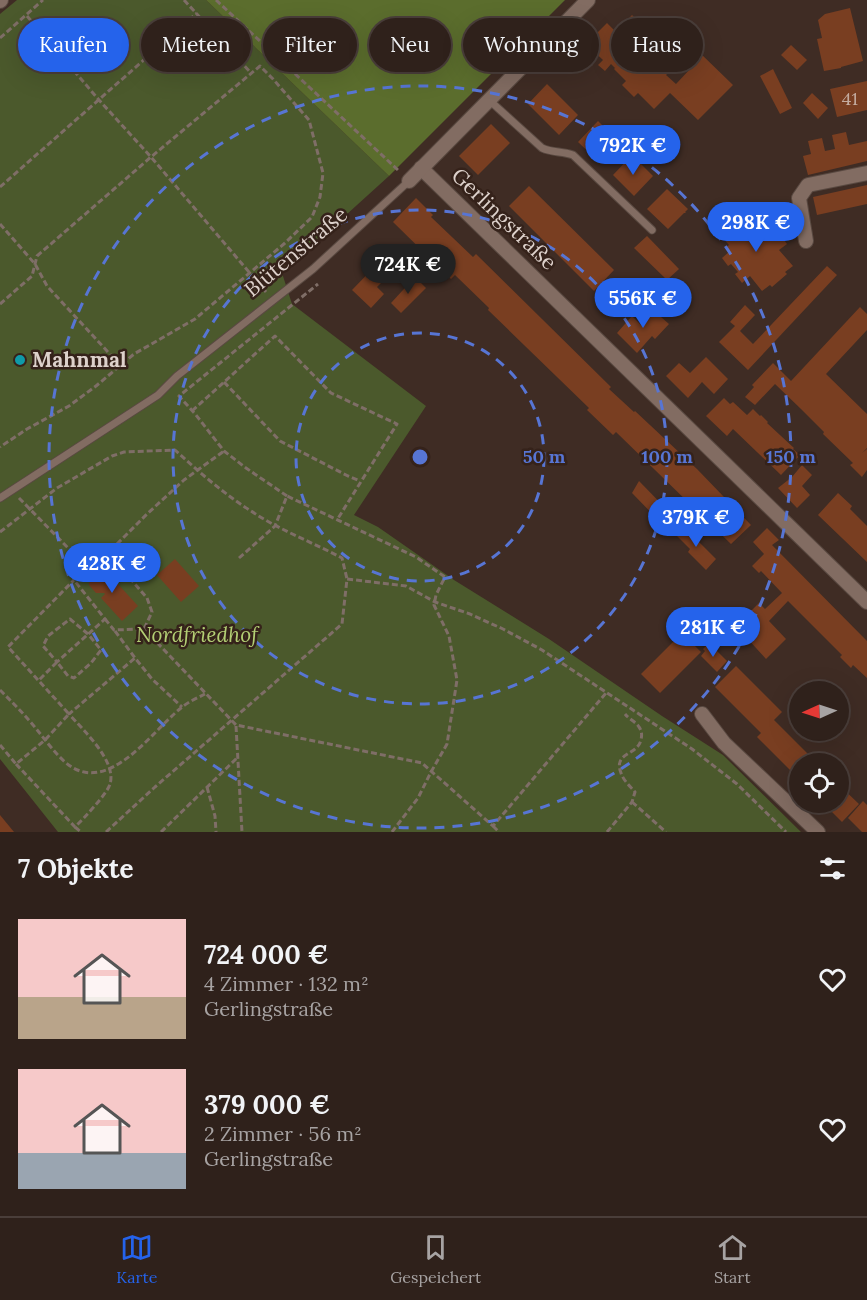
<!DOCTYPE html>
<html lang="de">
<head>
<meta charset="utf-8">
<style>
  body { margin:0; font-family:Lora,serif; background:#3b2e28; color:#f1f3f6; height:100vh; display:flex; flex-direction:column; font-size:22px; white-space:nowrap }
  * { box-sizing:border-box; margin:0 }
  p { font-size:20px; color:#a7a3a3 }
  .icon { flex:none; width:33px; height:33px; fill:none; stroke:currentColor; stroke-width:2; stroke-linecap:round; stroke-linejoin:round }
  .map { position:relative; height:832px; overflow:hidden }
  .sheet { display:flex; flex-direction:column; background:#2f211b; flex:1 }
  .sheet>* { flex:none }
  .banner { position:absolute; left:18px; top:18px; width:831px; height:54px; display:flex; gap:12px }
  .needle { width:39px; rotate:267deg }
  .controls { position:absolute; left:789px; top:681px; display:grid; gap:12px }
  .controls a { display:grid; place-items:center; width:60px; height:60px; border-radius:50%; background:#2f211b; box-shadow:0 6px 24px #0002,0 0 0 2px #4a3e3a; font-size:30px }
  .price { position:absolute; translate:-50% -51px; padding:0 14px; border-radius:21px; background:#2563eb; color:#fff; font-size:20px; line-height:39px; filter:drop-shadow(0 2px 3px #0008) }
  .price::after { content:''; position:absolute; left:50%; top:36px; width:18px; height:14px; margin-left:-9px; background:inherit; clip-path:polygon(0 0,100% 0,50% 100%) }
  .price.selected { background:#222; color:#fff }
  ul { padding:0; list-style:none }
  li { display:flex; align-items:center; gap:18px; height:150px; padding:0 18px }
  li span { display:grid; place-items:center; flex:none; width:168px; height:120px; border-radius:0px; color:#555 }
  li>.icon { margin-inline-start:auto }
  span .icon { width:72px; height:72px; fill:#fffc; stroke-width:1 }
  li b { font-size:26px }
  h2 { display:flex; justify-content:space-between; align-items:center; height:72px; padding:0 18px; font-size:26px }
  .pill { padding:0 21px; border-radius:27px; background:#2f211b; box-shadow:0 6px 24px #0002,0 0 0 2px #4a3e3a; font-size:21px; line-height:54px }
  .pill.selected { background:#2563eb; color:#fff }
  .dock { display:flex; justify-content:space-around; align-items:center; height:84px; border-top:2px solid #4a3e3a; background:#2f211b; font-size:16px; color:#a7a3a3 }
  .dock a { display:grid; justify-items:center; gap:3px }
  .dock .selected { color:#2563eb }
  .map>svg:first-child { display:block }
  .green { fill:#4b592c }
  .forest { fill:#5b6d2d }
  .building { fill:#793e21 }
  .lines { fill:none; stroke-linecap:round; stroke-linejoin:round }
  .service-casing { stroke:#594941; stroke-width:9 }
  .minor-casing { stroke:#594941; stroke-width:16 }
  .path { stroke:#7f6e67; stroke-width:3; stroke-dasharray:6 3; stroke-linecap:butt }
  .service { stroke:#826c62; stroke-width:7 }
  .minor { stroke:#826c62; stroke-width:14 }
  .ring { fill:none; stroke:#5775d4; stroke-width:3; stroke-dasharray:10 8 }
  .culture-dot { fill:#0f9aa8; stroke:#35221a; stroke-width:2 }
  .labels { text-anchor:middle; stroke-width:5; stroke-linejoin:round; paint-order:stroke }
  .number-label { font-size:18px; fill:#c4aca0 }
  .street-label { font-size:21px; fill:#ddd1cb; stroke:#35221a }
  .poi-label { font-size:21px; font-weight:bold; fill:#ddd1cb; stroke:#35221a; text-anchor:start }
  .park-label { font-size:21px; font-style:italic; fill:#b3cf74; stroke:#35221a }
  .centre { fill:#5775d4; stroke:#35221a; stroke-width:3 }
  .ring-label { font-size:18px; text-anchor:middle; font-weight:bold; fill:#5775d4; stroke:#35221a; stroke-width:5; stroke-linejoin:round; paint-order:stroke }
</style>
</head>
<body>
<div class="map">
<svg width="867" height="832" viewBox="0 0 867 832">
  <rect width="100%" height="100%" fill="#3f2c24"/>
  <!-- green -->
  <polygon class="green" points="17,0 206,0 389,176 282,273 292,304 426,406 354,515 378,527 454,580 549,639 662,716 723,755 801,832 58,832 0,759 0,14"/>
  <!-- forest -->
  <polygon class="forest" points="206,0 565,0 389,176"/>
  <!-- building -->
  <g class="building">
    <polygon points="850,8 863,61 841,67 841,68 824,71 817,39 822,38 818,20 825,14"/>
    <polygon points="632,15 679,62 666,75 676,84 691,68 687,64 699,52 733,85 698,120 670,93 654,109 638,93 634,97 622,85 626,81 614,69 615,68 611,64 605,71 598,65 603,60 586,44 607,23 616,32"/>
    <polygon points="791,45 807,60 797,70 781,55"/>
    <polygon points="773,69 792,108 780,114 760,76"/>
    <polygon points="867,81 867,110 837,117 830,89"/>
    <polygon points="547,84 578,115 559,135 528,104"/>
    <polygon points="812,93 828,108 818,119 803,103"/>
    <polygon points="598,121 619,142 599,162 578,142"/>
    <polygon points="491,124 510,143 478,175 459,156"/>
    <polygon points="846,132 849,145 867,141 867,161 808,175 803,156 811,154 808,141 822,138 825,151 835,149 832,135"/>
    <polygon points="632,155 653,176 634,196 613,175"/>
    <polygon points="867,185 867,204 817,215 813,197"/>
    <polygon points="529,186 614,270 594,291 509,206"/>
    <polygon points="667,189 688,209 685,212 686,213 684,213 668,229 647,209"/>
    <polygon points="416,198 433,215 431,217 473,257 476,254 611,387 609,389 634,412 635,411 697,469 751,525 731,544 616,432 613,435 587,410 589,408 488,310 489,308 455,275 451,279 393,222"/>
    <polygon points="746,216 753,225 756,223 759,227 768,220 774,228 772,230 778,238 781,236 787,244 779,250 793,266 785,272 787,274 772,287 770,285 762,291 750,276 742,283 735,274 738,272 731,264 728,266 722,258 730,251 726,247 729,245 721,236"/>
    <polygon points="647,236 679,269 667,280 634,248"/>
    <polygon points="383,258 395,269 377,287 384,294 371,308 352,290"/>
    <polygon points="827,266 837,275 748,370 719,342 735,326 730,322 745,305 755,315 740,331 753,344"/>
    <polygon points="415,277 426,288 401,313 391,303"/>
    <polygon points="645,303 669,324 655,339 652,336 637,353 617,333 632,316 642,326 648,319 638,310"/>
    <polygon points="860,307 867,314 867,330 826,374 867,414 867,448 862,453 867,449 867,470 862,477 850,465 853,463 823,434 824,432 801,409 775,384 755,405 745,397 754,387 752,385 773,363 791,381"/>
    <polygon points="706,357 728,379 714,394 702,382 688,398 666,376 679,363 690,373"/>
    <polygon points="724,398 730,404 733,402 747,415 753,409 760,416 761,415 768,422 767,423 794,448 793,449 800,455 781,475 733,429 727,436 706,416"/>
    <polygon points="802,465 812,475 802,486 810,495 797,508 778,488 792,477"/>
    <polygon points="639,481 677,520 667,529 632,493"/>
    <polygon points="838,493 852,506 850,509 867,526 867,562 818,515"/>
    <polygon points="682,525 716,559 706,570 688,552 690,549 674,533"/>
    <polygon points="767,528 779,540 772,545 867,641 867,678 853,665 851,668 840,657 842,655 788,601 769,621 786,639 766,659 736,626 759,603 765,609 782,593 761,571 759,573 752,566 764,554 753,542"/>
    <polygon points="175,559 199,586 181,602 157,575"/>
    <polygon points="105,569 113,578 112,586 117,583 138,606 122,621 101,598 105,594 104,593 96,593 89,585 90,577 97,570"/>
    <polygon points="682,633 701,652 660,693 641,674"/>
    <polygon points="709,643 727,661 717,672 701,656 705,651 703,649"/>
    <polygon points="736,666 782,712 774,720 818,764 800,764 800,780 757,737 761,733 715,687"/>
    <polygon points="838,784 859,804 842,822 822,802 838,802"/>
    <polygon points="863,801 867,805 867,832 862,832 848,818"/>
    <polygon points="0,815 14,832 0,832"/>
  </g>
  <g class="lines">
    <!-- service casing -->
    <g class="service-casing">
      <g id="service">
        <path d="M489,100L542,148C553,153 561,151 573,155L652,230"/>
        <polyline points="0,498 158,395 177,376 313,269 409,181"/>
      </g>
    </g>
    <!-- minor casing -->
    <g class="minor-casing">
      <g id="minor">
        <polyline points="0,1 1,0"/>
        <polyline points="421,168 867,602"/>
        <polyline points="409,181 588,0"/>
        <polyline points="806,241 799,198 808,185 867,173"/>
        <polyline points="702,714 724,743 818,832"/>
      </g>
    </g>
    <!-- path -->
    <g class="path">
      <polyline points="184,0 251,73"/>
      <polyline points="216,0 399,171"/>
      <polyline points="27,16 99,100 151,157 266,292"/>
      <polyline points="0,38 43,0"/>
      <polyline points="0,187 197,13"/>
      <polyline points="0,224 35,264 47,286 120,365"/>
      <polyline points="0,304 32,276 37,256 151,157 260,66 273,79 309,120 323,173 320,197 312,217 285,243 195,319 134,354 96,386 69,406 27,429 0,447"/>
      <polyline points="224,382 280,441 348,476 360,481"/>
      <polyline points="192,411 275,336 331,393 397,424 337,520"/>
      <polyline points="287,496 246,468 224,451 196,415 179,396 318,284"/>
      <polyline points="19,498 75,555 74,580 105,619 57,662 43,646 48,636 70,619 88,634 101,650 91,663 74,678 68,676 57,662 38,681"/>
      <path d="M0,532L57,488L112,456L124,452L175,450C199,472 224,494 251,511C279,530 312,542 342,558L347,579"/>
      <polyline points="75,555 103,555 122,569 147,598 152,612 144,629"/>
      <polyline points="103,555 108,553 147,514 184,480 224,451"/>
      <polyline points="239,558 275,526 287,496 416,557 445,577 436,595 434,605 449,636 457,680 447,744 431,772 418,798 392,832"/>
      <polyline points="105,619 114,630 144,629 236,725 422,763 493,826 606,693"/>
      <polyline points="115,631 135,658"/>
      <path d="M0,690C13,703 26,716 38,731C46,741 55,753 65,762C107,799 152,731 181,708C188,702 197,698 205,694"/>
      <polyline points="236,726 242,832"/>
      <polyline points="0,745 16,764 45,740 69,714 8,647 74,580"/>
      <path d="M16,764L75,827C83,819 108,793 110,784C117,761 83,730 69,714L135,658L152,679L182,707"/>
      <polyline points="207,787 215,816 216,832"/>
      <polyline points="632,802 666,832"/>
      <polyline points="493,826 499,832"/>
      <polyline points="75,827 81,832"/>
      <polyline points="106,832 155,787 342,624 347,579 406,586 435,602 470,614 503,629 542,650 692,749 737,784 786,832"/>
      <polyline points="161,832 238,757"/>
      <path d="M607,832L632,802L635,792C630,786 623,780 621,773C613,752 637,756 641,740C642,735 642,731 639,727C636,722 629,719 625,714"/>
    </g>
    <!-- service -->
    <use href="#service" class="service"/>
    <!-- minor -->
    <use href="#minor" class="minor"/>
  </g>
  <!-- distance rings -->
  <g class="ring">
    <circle cx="420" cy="457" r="124"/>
    <circle cx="420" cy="457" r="247"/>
    <circle cx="420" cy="457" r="371"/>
  </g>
  <!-- markers -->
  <circle class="culture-dot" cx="20" cy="360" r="6"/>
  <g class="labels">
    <!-- number labels -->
    <g class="number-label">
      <text x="850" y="105">41</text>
    </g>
    <!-- street labels -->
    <g class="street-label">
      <text transform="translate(504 219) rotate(44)" y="7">Gerlingstraße</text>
      <text transform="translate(296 252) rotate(-40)" y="7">Blütenstraße</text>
    </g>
    <!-- poi labels -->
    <g class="poi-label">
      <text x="32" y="367">Mahnmal</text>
    </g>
    <!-- park labels -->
    <g class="park-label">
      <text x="197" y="642">Nordfriedhof</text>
    </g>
  </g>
  <circle cx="420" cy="457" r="9" class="centre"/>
  <g class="ring-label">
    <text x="544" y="463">50 m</text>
    <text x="667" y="463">100 m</text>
    <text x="791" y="463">150 m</text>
  </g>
</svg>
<div class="controls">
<a><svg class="needle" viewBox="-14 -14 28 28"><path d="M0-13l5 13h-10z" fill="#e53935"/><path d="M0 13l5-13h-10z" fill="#a7a3a3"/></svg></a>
<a><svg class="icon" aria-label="locate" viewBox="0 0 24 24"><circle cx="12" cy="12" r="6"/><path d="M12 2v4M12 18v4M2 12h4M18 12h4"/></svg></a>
</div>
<b class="price" style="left:633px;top:176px">792K €</b>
<b class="price" style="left:756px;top:253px">298K €</b>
<b class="price selected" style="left:408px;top:295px">724K €</b>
<b class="price" style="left:643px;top:329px">556K €</b>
<b class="price" style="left:696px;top:548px">379K €</b>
<b class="price" style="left:112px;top:594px">428K €</b>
<b class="price" style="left:713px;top:658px">281K €</b>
<div class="banner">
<a class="pill selected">Kaufen</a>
<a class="pill">Mieten</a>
<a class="pill">Filter</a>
<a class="pill">Neu</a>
<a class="pill">Wohnung</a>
<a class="pill">Haus</a>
</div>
</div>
<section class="sheet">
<h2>7 Objekte<svg class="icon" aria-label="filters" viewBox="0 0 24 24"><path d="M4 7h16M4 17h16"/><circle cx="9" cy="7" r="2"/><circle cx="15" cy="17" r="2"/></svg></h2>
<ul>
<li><span style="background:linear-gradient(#f6c9c9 65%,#b9a48a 0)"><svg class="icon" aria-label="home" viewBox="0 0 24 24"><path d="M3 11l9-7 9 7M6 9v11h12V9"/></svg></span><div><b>724 000 €</b><p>4 Zimmer · 132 m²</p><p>Gerlingstraße</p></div><svg class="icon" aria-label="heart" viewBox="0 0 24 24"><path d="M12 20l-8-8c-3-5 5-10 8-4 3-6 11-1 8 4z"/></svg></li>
<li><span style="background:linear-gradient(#f6c9c9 70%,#9aa5b1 0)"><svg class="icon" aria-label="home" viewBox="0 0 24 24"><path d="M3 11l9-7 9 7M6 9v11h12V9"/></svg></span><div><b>379 000 €</b><p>2 Zimmer · 56 m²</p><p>Gerlingstraße</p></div><svg class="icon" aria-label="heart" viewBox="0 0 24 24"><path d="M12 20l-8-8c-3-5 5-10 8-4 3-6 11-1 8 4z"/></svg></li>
</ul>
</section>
<nav class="dock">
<a class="selected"><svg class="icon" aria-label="map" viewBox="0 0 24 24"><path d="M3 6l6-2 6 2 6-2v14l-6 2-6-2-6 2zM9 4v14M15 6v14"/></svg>Karte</a>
<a><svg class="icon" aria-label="saved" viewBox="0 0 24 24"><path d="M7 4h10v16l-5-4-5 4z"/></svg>Gespeichert</a>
<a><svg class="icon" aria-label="home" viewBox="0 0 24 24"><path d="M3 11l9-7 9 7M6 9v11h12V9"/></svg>Start</a>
</nav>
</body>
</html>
